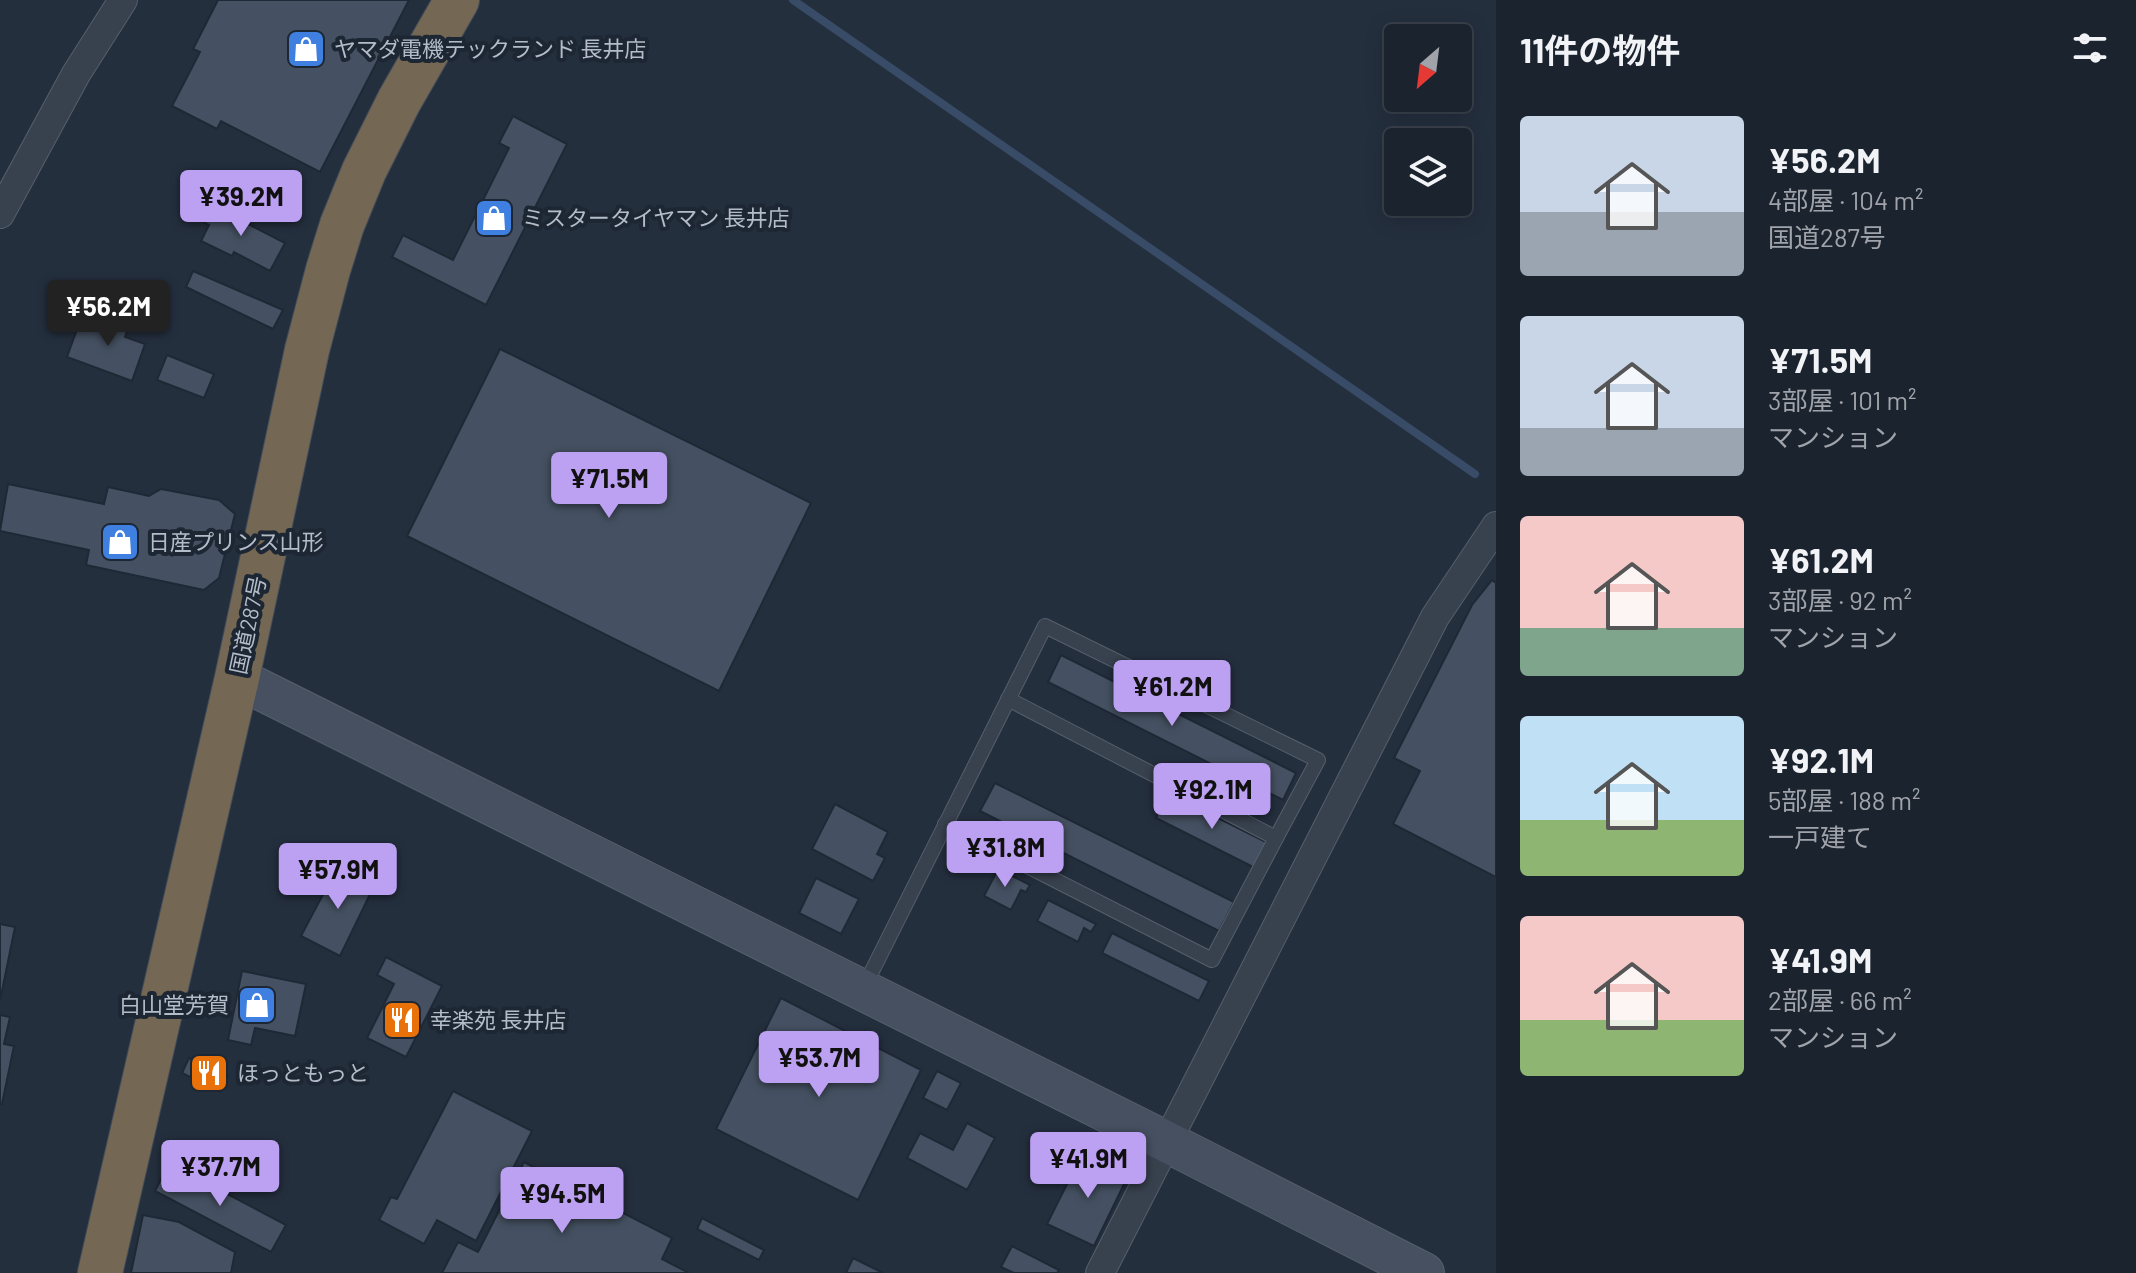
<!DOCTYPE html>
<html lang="ja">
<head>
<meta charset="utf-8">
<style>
  body { margin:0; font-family:Barlow,"Noto Sans JP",sans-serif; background:#282f3a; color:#f1f3f6; height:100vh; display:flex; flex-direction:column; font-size:30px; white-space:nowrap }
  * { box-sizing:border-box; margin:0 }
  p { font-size:26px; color:#a0a4aa }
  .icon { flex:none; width:44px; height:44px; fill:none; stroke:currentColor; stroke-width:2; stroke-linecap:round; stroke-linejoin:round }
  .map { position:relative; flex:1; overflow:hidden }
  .sheet { display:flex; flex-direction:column; background:#1b232e; width:640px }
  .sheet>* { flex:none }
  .needle { width:52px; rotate:208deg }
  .fabs { position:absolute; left:1384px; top:24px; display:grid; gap:16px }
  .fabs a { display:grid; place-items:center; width:88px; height:88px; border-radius:8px; background:#1b232e; box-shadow:0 4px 20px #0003,0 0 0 2px #39404a; font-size:40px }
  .price { position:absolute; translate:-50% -68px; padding:0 18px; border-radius:8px; background:#bca0f2; color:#111; font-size:26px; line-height:52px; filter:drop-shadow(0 2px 4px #0008) }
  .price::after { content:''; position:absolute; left:50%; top:48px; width:24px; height:18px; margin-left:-12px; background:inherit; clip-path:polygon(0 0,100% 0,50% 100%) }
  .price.current { background:#222; color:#fff }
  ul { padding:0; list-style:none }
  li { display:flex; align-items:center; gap:24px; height:200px; padding:0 24px }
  li span { display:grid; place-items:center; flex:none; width:224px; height:160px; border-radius:8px; color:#555 }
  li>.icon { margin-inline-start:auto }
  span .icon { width:96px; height:96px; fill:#fffc; stroke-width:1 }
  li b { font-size:34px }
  h2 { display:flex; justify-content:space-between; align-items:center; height:96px; padding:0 24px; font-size:34px }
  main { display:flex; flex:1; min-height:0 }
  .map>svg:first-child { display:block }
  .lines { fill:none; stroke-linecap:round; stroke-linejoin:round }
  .stream { stroke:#394c67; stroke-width:8 }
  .building { fill:#455162; stroke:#1f2835; stroke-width:2 }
  .lane-casing { stroke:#565f6c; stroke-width:16 }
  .street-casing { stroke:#565f6c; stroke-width:30 }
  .secondary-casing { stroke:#565f6c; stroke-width:42 }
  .highway-casing { stroke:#434c59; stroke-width:46 }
  .lane { stroke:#38414e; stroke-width:14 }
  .street { stroke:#38414e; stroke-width:28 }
  .secondary { stroke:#465061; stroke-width:40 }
  .highway { stroke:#746855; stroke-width:44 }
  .labels { text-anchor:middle; stroke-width:8; stroke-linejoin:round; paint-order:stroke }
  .poi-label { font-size:22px; fill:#b4bcc9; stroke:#1d2633; text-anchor:start }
  .street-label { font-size:22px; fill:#b4bcc9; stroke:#1d2633 }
</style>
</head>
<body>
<main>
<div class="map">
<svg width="1496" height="1273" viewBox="0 0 1496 1273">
  <rect width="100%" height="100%" fill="#242f3e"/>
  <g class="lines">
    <!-- stream -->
    <polyline class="stream" points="793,0 1475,474"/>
  </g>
  <!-- building -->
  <g class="building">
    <polygon points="218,0 409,0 320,172 221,121 217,129 172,106 200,52 193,49"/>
    <polygon points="513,116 567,144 486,305 392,257 403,235 453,260 509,148 499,143"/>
    <polygon points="223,205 250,219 248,224 285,243 270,271 234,252 232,256 201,241 209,225 203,222 211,207 219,211"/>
    <polygon points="193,271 283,310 273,329 186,287"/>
    <polygon points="122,308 134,312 125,337 145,344 132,381 67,357 80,321 113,333"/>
    <polygon points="500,349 811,503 719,691 407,536"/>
    <polygon points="167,355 214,374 204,398 157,380"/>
    <polygon points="8,484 104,504 108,487 149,496 161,489 219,500 235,514 219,578 204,590 86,565 89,550 0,531"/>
    <polygon points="1492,580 1496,583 1496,877 1393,824 1420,771 1394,758 1472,605"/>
    <polygon points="1061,655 1296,773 1283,800 1048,682"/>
    <polygon points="995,783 1234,902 1219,931 980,811"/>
    <polygon points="1168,793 1268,843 1255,868 1156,818"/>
    <polygon points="835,804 888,832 877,854 885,858 873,881 812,849"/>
    <polygon points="337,868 375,884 340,956 301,936"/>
    <polygon points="998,869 1030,885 1026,892 1021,890 1011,910 984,896"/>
    <polygon points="816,878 859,899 841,934 799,913"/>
    <polygon points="1048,900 1096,924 1091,932 1084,928 1078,942 1037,921"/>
    <polygon points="0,924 15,927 0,1001"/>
    <polygon points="1112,933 1209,981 1199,1001 1102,953"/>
    <polygon points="386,957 442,986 406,1057 367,1038 394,984 377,975"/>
    <polygon points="242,971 306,984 295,1036 255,1028 251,1045 228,1040"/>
    <polygon points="781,998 921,1070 858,1200 716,1129"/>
    <polygon points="0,1015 10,1017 4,1044 14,1046 2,1104 0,1104"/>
    <polygon points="189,1058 228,1076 220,1092 182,1073"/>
    <polygon points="937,1071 961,1083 947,1110 923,1098"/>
    <polygon points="453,1091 532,1131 476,1241 437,1220 424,1244 379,1220 391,1197 397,1199"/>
    <polygon points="967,1123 995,1138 967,1190 907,1158 920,1133 953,1150"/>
    <polygon points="1082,1154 1128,1176 1094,1246 1047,1224"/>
    <polygon points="524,1162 672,1238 662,1259 689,1273 442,1273 458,1242 478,1252"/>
    <polygon points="169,1163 286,1225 271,1252 155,1191"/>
    <polygon points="143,1215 179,1222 235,1252 231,1273 131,1273"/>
    <polygon points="702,1218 764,1250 759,1260 697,1229"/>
    <polygon points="1012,1246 1059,1270 1057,1273 1014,1273 1001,1267"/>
    <polygon points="853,1258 883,1273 846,1273"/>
  </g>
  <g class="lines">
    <!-- lane casing -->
    <g class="lane-casing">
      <g id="lane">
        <polyline points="945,824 1212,960 1276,838"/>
        <polyline points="863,989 1045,626 1318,760 1276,838 1008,699"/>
      </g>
    </g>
    <!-- street casing -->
    <g class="street-casing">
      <g id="street">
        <polyline points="0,214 76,74 123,0"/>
        <polyline points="1100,1273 1435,617 1496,526"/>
      </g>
    </g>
    <!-- secondary casing -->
    <g class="secondary-casing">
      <polyline id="secondary" points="237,678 1165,1141 1424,1273"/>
    </g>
    <!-- highway casing -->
    <g class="highway-casing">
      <polyline id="highway" points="100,1273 237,678 307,350 328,270 342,225 364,171 399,101 457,0"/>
    </g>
    <!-- lane -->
    <use href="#lane" class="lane"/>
    <!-- street -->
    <use href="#street" class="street"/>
    <!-- secondary -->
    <use href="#secondary" class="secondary"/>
    <!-- highway -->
    <use href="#highway" class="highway"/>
  </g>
  <!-- icons -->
  <defs>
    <g id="shop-square" transform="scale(2)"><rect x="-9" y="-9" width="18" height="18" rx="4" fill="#3f7fe0" stroke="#1d2633"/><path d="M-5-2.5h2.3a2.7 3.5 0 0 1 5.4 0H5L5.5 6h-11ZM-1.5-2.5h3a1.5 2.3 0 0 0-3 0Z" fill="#fff"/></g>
    <g id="restaurant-square" transform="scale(2)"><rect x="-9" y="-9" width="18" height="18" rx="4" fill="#e8710a" stroke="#1d2633"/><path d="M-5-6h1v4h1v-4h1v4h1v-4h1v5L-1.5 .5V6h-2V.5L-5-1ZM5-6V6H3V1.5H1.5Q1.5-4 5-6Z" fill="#fff"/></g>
  </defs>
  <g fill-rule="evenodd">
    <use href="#shop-square" x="306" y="49"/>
    <use href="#shop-square" x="494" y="218"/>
    <use href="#shop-square" x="120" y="542"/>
    <use href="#shop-square" x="257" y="1005"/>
    <use href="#restaurant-square" x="402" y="1020"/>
    <use href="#restaurant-square" x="209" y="1073"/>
  </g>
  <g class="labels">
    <!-- poi labels -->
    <g class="poi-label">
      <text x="334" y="57">ヤマダ電機テックランド 長井店</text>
      <text x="522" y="226">ミスタータイヤマン 長井店</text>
      <text x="148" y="550">日産プリンス山形</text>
      <text x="229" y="1013" text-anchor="end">白山堂芳賀</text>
      <text x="430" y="1028">幸楽苑 長井店</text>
      <text x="237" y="1081">ほっともっと</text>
    </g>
    <!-- street labels -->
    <g class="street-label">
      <text transform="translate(248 625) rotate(-78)" y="8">国道287号</text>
    </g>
  </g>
</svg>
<div class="fabs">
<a><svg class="needle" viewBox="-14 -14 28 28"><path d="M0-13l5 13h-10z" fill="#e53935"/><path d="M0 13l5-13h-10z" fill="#a0a4aa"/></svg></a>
<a><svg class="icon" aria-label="layers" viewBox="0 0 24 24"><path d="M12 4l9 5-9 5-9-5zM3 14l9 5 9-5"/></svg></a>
</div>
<b class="price" style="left:241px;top:238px">¥39.2M</b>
<b class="price current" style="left:108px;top:348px">¥56.2M</b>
<b class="price" style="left:609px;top:520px">¥71.5M</b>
<b class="price" style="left:1172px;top:728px">¥61.2M</b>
<b class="price" style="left:1212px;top:831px">¥92.1M</b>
<b class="price" style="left:1005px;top:889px">¥31.8M</b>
<b class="price" style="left:338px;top:911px">¥57.9M</b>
<b class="price" style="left:819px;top:1099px">¥53.7M</b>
<b class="price" style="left:1088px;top:1200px">¥41.9M</b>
<b class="price" style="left:220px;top:1208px">¥37.7M</b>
<b class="price" style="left:562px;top:1235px">¥94.5M</b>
</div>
<section class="sheet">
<h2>11件の物件<svg class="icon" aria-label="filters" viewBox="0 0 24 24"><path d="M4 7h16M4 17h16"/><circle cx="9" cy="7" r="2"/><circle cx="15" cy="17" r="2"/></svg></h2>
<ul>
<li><span style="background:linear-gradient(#c9d6e8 60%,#9aa5b1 0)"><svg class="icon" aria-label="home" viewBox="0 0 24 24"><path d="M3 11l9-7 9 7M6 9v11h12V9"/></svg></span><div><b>¥56.2M</b><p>4部屋 · 104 m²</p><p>国道287号</p></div></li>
<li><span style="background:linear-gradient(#c9d6e8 70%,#9aa5b1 0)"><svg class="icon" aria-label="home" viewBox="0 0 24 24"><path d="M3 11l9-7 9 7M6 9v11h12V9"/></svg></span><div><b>¥71.5M</b><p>3部屋 · 101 m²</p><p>マンション</p></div></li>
<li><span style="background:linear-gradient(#f6c9c9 70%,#7fa58c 0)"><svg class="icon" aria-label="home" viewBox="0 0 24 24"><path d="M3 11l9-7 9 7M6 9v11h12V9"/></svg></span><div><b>¥61.2M</b><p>3部屋 · 92 m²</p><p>マンション</p></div></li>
<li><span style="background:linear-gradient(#bfe0f5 65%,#8fb573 0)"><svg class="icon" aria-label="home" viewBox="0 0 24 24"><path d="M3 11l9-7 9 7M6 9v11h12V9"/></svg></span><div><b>¥92.1M</b><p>5部屋 · 188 m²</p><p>一戸建て</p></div></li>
<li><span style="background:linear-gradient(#f6c9c9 65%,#8fb573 0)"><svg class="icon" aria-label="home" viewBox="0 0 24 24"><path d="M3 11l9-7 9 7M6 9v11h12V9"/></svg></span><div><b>¥41.9M</b><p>2部屋 · 66 m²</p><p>マンション</p></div></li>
</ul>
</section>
</main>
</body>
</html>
